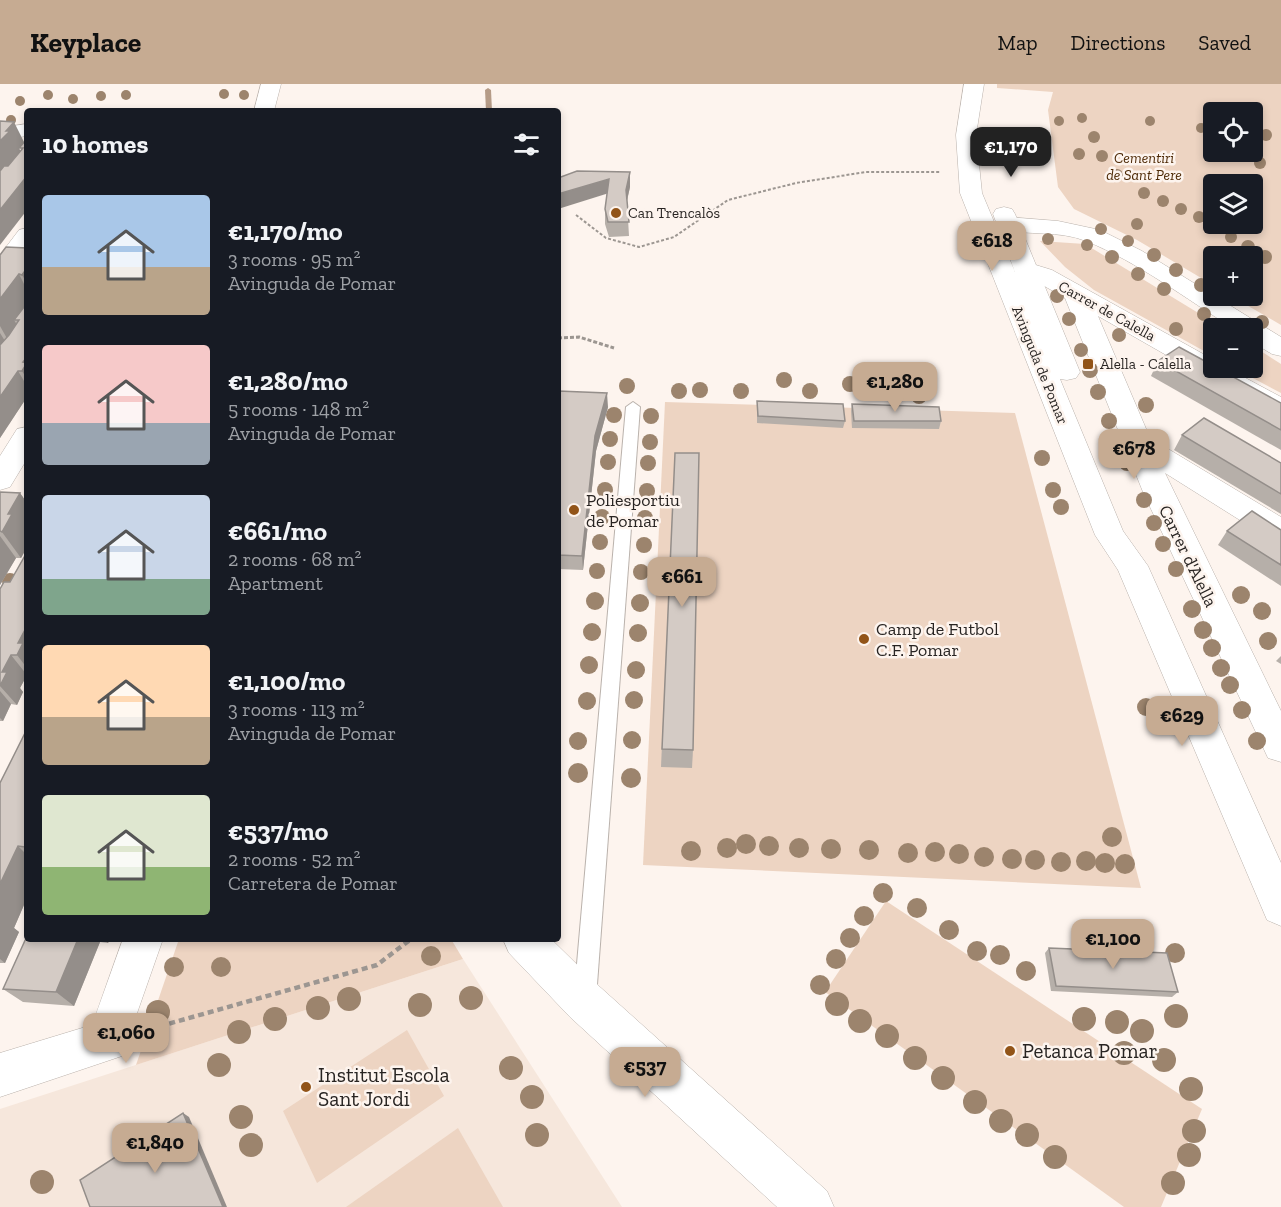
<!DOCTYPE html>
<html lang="en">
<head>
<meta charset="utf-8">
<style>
  body { margin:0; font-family:"Zilla Slab",serif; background:#20242c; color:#f1f3f6; height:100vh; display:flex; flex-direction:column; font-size:22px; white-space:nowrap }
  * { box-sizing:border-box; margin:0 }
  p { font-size:20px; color:#9ea1a6 }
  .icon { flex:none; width:33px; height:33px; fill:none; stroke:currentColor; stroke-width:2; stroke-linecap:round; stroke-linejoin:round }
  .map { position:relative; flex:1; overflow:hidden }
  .details { position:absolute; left:24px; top:24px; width:537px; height:834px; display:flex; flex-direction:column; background:#171b24; border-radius:6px; box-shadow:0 3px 9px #0003 }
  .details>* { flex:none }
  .tools { position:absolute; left:1203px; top:18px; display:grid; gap:12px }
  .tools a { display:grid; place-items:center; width:60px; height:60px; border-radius:6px; background:#171b24; box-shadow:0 3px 9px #0003; font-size:30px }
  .price { position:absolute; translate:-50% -51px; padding:0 14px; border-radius:12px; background:#c6ab92; color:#111; font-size:20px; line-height:39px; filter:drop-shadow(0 2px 3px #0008) }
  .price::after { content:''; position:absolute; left:50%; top:36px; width:18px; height:14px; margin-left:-9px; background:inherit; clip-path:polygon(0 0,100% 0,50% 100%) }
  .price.selected { background:#222; color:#fff }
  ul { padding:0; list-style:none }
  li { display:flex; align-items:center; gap:18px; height:150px; padding:0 18px }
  li span { display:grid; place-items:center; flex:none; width:168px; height:120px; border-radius:6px; color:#555 }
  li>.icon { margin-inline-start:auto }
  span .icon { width:72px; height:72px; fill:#fffc; stroke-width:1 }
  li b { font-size:26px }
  h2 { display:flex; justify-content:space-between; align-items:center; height:72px; padding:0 18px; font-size:26px }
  header { display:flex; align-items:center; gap:36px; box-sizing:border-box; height:84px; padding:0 30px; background:#c6ab92; color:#111 }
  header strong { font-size:28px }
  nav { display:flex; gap:33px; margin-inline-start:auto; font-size:21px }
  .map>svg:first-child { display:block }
  .built { fill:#f6e7dc }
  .green { fill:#edd4c2; fill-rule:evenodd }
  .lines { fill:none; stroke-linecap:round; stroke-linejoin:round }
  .stream { fill:#b59b87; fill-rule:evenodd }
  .lane-casing { stroke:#bab2ac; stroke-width:2 }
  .street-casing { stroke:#bab2ac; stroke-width:1 }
  .secondary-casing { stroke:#bab2ac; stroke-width:1 }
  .path-far2 { stroke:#9c9691; stroke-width:2; stroke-dasharray:3 2; stroke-linecap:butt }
  .path-far1 { stroke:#9c9691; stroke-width:3; stroke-dasharray:4 2; stroke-linecap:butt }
  .path { stroke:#9c9691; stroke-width:4.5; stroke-dasharray:6 4; stroke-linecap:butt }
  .lane { fill:#fff; fill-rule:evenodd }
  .street { fill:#fff; fill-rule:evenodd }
  .secondary { fill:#fff; fill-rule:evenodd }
  .tree { fill:#9c846d }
  .wall { fill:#b6afa9 }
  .shaded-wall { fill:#948e8a }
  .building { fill:#d4cbc5; stroke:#948e8a; stroke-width:1.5 }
  .poi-dot { fill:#925418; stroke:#fdf4ee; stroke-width:2 }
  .labels { text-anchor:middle; stroke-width:5; stroke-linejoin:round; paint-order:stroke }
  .far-park-label { font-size:15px; font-style:italic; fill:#4c2804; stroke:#fdf4ee }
  .far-poi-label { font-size:15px; fill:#282422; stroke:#fdf4ee; text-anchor:start }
  .far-street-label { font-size:15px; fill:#282422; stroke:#fdf4ee }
  .poi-label { font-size:18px; fill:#282422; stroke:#fdf4ee; text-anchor:start }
  .street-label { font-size:18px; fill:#282422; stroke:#fdf4ee }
  .near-poi-label { font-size:21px; fill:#282422; stroke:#fdf4ee; text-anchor:start }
</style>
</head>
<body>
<header>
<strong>Keyplace</strong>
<nav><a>Map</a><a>Directions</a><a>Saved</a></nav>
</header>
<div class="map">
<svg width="1281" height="1123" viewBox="0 0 1281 1123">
  <rect width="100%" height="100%" fill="#fdf4ee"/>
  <!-- built -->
  <polygon class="built" points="463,875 622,1123 0,1123 0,1025"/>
  <!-- green -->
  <g class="green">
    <path d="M997,0H1281V241L1231,212H1252V172H1214L1213,201L1137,156L1074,125L1058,103L1048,26L1053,8L997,4ZM1252,28V68H1214V28ZM1252,100V140H1214V100Z"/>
    <polygon points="1040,157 1085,160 1223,244 1214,244 1213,272 1094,206 1065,183"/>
    <polygon points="1253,262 1281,280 1281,309 1234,284 1252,284"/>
    <polygon points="665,318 1015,329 1141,804 643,781"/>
    <polygon points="886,817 1202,1025 1161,1123 1124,1123 825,908"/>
    <polygon points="179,855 451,855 463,875 136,981"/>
    <polygon points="407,946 444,1012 317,1099 283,1027"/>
    <polygon points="458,1044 503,1123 346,1123"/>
  </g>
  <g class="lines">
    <!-- stream -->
    <polygon class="stream" points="488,4 491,6 492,27 486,27 485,6"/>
    <!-- lane casing -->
    <g class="lane-casing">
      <polygon id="lane" points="633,318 640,323 596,914 593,922 585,925 577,922 574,914 626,323"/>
    </g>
    <!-- street casing -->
    <g class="street-casing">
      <g id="street">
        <polygon points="261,0 281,0 274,27 254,27"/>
        <polygon points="27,40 27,52 0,56 0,44"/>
        <path d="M1008,133L1058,137L1100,146L1142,167L1281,253V272L1272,270L1252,258V244H1233C1186,215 1138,178 1086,157C1059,146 1028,152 1000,145L997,140L1000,135Z"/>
        <polygon points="27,144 27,167 8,192 0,194 0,171 19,146"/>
        <polygon points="1026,178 1052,186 1214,276 1214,284 1227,284 1281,313 1281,334 1271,331 1098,232 1150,354 1281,433 1281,458 1270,455 1165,389 1281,627 1281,678 1268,674 1143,408 1065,214 1034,196 1018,190 1014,185 1018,180"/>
        <polygon points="27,343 27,375 10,403 0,406 0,372 17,345"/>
        <polygon points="123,855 163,855 122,972 0,1013 0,969 92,941"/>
        <polygon points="503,855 551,855 600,903 827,1107 834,1123 777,1123 570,933 509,869"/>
      </g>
    </g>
    <!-- secondary casing -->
    <g class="secondary-casing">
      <polygon id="secondary" points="964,0 984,0 976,51 982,109 1015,188 993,130 996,125 1004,123 1012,125 1015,130 1080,288 1076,294 1067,296 1060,295 1123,447 1148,482 1281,779 1281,842 1267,836 1118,486 1095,451 960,109 956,51"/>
    </g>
    <!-- path-far2 -->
    <polyline class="path-far2" points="576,131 606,154 639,163 674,153 728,116 796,99 866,88 941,88"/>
    <!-- path-far1 -->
    <polyline class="path-far1" points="558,254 579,253 614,264"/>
    <!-- path -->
    <polyline class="path" points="150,945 377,881 411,855"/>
    <!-- lane -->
    <use href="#lane" class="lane"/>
    <!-- street -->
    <use href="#street" class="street"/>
    <!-- secondary -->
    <use href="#secondary" class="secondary"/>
  </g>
  <!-- trees -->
  <g class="tree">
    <circle cx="224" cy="10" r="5"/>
    <circle cx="48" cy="11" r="5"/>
    <circle cx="126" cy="11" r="5"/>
    <circle cx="244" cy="11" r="5"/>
    <circle cx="101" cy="12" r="5"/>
    <circle cx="73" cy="15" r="5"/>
    <circle cx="20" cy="17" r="5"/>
    <circle cx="1082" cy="34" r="5"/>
    <circle cx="11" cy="36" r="5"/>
    <circle cx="1059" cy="37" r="5"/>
    <circle cx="1150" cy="37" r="5"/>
    <circle cx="1201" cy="44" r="5"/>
    <circle cx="1266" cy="51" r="6"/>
    <circle cx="1094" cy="53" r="6"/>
    <circle cx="1079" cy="70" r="6"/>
    <circle cx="1102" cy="72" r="6"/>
    <circle cx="1260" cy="79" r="6"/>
    <circle cx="1117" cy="91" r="6"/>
    <circle cx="1144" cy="109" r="6"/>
    <circle cx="1163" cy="117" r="6"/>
    <circle cx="1181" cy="125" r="6"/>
    <circle cx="1199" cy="133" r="6"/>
    <circle cx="1137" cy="140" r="6"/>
    <circle cx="1101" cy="145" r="6"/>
    <circle cx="1231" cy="153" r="6"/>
    <circle cx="1048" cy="155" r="6"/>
    <circle cx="1128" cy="157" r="6"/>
    <circle cx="1087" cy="161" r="6"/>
    <circle cx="1248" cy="163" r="7"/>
    <circle cx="1154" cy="171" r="7"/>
    <circle cx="1112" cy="173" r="7"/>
    <circle cx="1265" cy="173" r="7"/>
    <circle cx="1176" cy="186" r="7"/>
    <circle cx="1138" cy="190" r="7"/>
    <circle cx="1201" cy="201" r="7"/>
    <circle cx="1164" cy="205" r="7"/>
    <circle cx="1057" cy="212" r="7"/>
    <circle cx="1204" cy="230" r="7"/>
    <circle cx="1069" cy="235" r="7"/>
    <circle cx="1262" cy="238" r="7"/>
    <circle cx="1176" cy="245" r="7"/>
    <circle cx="1119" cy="251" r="7"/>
    <circle cx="1081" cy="266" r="7"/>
    <circle cx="1090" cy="286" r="8"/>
    <circle cx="784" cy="296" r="8"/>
    <circle cx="850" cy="300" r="8"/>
    <circle cx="627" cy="302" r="8"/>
    <circle cx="889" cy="303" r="8"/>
    <circle cx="700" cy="306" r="8"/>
    <circle cx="679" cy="307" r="8"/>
    <circle cx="741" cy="307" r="8"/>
    <circle cx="810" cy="307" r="8"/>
    <circle cx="1098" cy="308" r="8"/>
    <circle cx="919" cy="312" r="8"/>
    <circle cx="1146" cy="321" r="8"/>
    <circle cx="614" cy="331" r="8"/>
    <circle cx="651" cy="332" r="8"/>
    <circle cx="1109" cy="337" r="8"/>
    <circle cx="610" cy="355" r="8"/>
    <circle cx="1117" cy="355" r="8"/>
    <circle cx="650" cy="358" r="8"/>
    <circle cx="1042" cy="374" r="8"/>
    <circle cx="608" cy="378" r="8"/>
    <circle cx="648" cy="379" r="8"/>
    <circle cx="1127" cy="379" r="8"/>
    <circle cx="605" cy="406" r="8"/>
    <circle cx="1053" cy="406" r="8"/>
    <circle cx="647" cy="407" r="8"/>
    <circle cx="1144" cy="416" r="8"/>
    <circle cx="1061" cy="423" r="8"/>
    <circle cx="602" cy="433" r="8"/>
    <circle cx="645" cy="434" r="8"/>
    <circle cx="1154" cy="439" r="8"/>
    <circle cx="600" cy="458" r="8"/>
    <circle cx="1163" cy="460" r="8"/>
    <circle cx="644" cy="461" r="8"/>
    <circle cx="1176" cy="485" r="8"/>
    <circle cx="597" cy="487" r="8"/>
    <circle cx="641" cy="488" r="8"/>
    <circle cx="10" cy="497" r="8"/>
    <circle cx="1241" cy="511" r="9"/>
    <circle cx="595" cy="517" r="9"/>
    <circle cx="640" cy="519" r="9"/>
    <circle cx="1192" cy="525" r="9"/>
    <circle cx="1262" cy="527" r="9"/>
    <circle cx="1203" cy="546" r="9"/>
    <circle cx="592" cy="548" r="9"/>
    <circle cx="638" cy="549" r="9"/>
    <circle cx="1268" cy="557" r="9"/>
    <circle cx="1212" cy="564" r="9"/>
    <circle cx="589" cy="581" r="9"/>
    <circle cx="1221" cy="584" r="9"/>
    <circle cx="636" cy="586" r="9"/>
    <circle cx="1230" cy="601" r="9"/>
    <circle cx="634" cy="616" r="9"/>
    <circle cx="587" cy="617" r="9"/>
    <circle cx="1146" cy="623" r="9"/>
    <circle cx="1242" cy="626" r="9"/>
    <circle cx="632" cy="656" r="9"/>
    <circle cx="578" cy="657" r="9"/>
    <circle cx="1257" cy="657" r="9"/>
    <circle cx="578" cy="689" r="10"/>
    <circle cx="631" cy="694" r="10"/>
    <circle cx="1112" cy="753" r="10"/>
    <circle cx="746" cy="760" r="10"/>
    <circle cx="769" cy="762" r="10"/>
    <circle cx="727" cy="764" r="10"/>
    <circle cx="799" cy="764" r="10"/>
    <circle cx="831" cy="765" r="10"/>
    <circle cx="869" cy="766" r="10"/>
    <circle cx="691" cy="767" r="10"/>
    <circle cx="935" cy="768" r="10"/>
    <circle cx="908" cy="769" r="10"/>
    <circle cx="959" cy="770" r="10"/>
    <circle cx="984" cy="773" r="10"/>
    <circle cx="1012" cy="775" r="10"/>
    <circle cx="1035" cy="776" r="10"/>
    <circle cx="1086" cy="777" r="10"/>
    <circle cx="1061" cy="778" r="10"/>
    <circle cx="1105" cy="779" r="10"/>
    <circle cx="1125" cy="780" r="10"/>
    <circle cx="883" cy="809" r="10"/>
    <circle cx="917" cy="824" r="10"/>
    <circle cx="864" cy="832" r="10"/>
    <circle cx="949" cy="846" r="10"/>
    <circle cx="850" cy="854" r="10"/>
    <circle cx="977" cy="867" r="10"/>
    <circle cx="1175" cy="869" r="10"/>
    <circle cx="1000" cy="871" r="10"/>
    <circle cx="431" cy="872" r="10"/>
    <circle cx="836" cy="875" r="10"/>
    <circle cx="174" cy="883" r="10"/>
    <circle cx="221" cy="883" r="10"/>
    <circle cx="1026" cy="887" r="10"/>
    <circle cx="820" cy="901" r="10"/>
    <circle cx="471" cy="914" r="12"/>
    <circle cx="349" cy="915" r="12"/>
    <circle cx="837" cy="920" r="12"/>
    <circle cx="420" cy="921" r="12"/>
    <circle cx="318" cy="924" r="12"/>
    <circle cx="158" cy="928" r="12"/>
    <circle cx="1176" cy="932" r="12"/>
    <circle cx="275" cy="935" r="12"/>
    <circle cx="1084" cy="935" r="12"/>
    <circle cx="860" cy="937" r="12"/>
    <circle cx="1117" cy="938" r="12"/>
    <circle cx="1142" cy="947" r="12"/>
    <circle cx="239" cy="948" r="12"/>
    <circle cx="887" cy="952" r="12"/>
    <circle cx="1124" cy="969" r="12"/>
    <circle cx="915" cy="974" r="12"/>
    <circle cx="1164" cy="976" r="12"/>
    <circle cx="219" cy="981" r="12"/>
    <circle cx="511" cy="984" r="12"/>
    <circle cx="943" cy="994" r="12"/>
    <circle cx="1191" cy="1005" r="12"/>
    <circle cx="532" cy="1013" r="12"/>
    <circle cx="975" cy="1018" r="12"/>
    <circle cx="241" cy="1033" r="12"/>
    <circle cx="1001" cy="1037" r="12"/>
    <circle cx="1194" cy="1047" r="12"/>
    <circle cx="537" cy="1051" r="12"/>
    <circle cx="1027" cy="1051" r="12"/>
    <circle cx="251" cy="1061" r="12"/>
    <circle cx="1189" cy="1071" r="12"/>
    <circle cx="1055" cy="1073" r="12"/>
    <circle cx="42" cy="1098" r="12"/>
    <circle cx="1173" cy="1099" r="12"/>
  </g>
  <!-- wall -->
  <g class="wall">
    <polygon points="630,103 627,117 629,152 609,153 605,140 605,125 607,110 558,125"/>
    <polygon points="27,164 27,313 0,354 0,171"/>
    <polygon points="1158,277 1281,319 1281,366 1151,292"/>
    <polygon points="558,307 608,323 596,367 583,486 558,485"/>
    <polygon points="757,317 845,337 843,344 757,339"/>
    <polygon points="852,320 941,337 939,345 852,344 851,327"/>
    <polygon points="1182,351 1281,379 1281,430 1174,366"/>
    <polygon points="675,369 693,666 692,684 661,683"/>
    <polygon points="0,408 20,409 27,419 27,463 21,474 16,474 0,501"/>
    <polygon points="1281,446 1281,502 1218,461 1227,447"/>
    <polygon points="27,468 27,591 20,604 23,608 17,621 11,620 3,637 0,637 0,505 10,498"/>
    <polygon points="1281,572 1281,580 1276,577"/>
    <polygon points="27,645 27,814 14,844 19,848 5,879 0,879 0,699"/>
    <polygon points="27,855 110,855 108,859 100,858 74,922 23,918 3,905"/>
    <polygon points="1049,864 1178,908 1172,913 1051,907 1045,869"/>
  </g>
  <!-- shaded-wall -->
  <g class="shaded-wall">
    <polygon points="14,38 27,64 19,64 22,70 0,97 0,57 6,47"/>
    <polygon points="630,88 630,103 626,120 626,106"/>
    <polygon points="27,92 27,126 0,161 0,126"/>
    <polygon points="609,95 609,109 558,125 558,110"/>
    <polygon points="27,184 27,199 22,191"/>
    <polygon points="19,190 27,206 27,227 19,236 14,236 19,244 9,258 0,242 0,215"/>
    <polygon points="0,249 5,257 0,264"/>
    <polygon points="27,273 27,295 22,287 23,278"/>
    <polygon points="18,287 27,302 27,313 0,354 0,313"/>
    <polygon points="607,309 608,323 596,367 583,486 582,472 595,352"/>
    <polygon points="20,409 27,419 27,463 21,474 2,448 8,430"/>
    <polygon points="0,452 16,474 0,501"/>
    <polygon points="27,542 27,584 17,571 18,559"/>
    <polygon points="11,571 27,591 20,604 23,608 17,621 0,602 2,588"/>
    <polygon points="0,607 11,620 3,637 0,634"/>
    <polygon points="18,762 27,771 27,814 14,844 19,848 5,879 0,875 0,800"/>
    <polygon points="78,855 96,855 100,858 74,922 56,908"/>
    <polygon points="103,855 110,855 108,859"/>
    <polygon points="183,1029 189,1033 227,1123 223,1123"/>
  </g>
  <!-- building -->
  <g class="building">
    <polygon points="0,37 14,38 6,47 10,47 0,57"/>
    <polygon points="27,55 27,92 0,126 0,87 4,82 8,82 23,64 19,64"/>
    <polygon points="577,87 630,88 626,106 629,138 608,138 605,125 609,95 558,110 558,94"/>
    <polygon points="6,163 27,164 27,184 22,191 19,190 0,215 0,171"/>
    <polygon points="24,223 27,223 27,273 23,278 27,279 22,287 18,287 0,313 0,261 9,251 19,236 14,236"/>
    <polygon points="1179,263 1214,282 1214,284 1217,284 1281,319 1281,346 1158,277"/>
    <polygon points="558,307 607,309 595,352 582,472 558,471"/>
    <polygon points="757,317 843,320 845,337 758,332"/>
    <polygon points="852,320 939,323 941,337 854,337"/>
    <polygon points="1204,334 1281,379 1281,410 1182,351"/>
    <polygon points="675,369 699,369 693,666 662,665"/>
    <polygon points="0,408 20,409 8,430 12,430 2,448 0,447"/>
    <polygon points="1252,427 1281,446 1281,481 1227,447"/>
    <polygon points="27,468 27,542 18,559 23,559 17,571 11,571 2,588 7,588 0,602 0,505 4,498 10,498"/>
    <polygon points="27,645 27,759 25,763 18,762 0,800 0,699"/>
    <polygon points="27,852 27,855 78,855 56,908 3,905"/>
    <polygon points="1049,864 1167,869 1178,908 1056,902"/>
    <polygon points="183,1029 223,1123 90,1123 80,1096"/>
  </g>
  <!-- markers -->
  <g class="poi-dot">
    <circle cx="616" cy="129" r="6"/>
    <rect x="1082" y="274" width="12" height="12" rx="3"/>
    <circle cx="574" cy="426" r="6"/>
    <circle cx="864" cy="555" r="6"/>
    <circle cx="1010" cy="967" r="6"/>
    <circle cx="306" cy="1003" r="6"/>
  </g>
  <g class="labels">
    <!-- far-park labels -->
    <g class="far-park-label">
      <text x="1144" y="79">Cementiri<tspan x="1144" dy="17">de Sant Pere</tspan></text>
    </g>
    <!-- far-poi labels -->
    <g class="far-poi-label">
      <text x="628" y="134">Can Trencalòs</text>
      <text x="1100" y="285">Alella - Calella</text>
    </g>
    <!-- far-street labels -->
    <g class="far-street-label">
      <text transform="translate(1107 227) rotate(29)" y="5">Carrer de Calella</text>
      <text transform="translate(1040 281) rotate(68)" y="5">Avinguda de Pomar</text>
    </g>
    <!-- poi labels -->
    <g class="poi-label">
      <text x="586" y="422">Poliesportiu<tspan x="586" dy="21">de Pomar</tspan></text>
      <text x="876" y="551">Camp de Futbol<tspan x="876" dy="21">C.F. Pomar</tspan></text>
    </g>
    <!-- street labels -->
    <g class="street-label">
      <text transform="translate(1188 472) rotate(64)" y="6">Carrer d'Alella</text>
    </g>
    <!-- near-poi labels -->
    <g class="near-poi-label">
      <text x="1022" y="974">Petanca Pomar</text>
      <text x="318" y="998">Institut Escola<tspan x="318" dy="24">Sant Jordi</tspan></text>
    </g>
  </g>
</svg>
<div class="tools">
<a><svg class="icon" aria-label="locate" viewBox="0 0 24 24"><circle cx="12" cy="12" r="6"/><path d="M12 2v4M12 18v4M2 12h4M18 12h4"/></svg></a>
<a><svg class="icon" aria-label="layers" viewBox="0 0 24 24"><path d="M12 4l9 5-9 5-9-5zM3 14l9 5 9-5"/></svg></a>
<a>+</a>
<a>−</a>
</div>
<b class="price selected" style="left:1011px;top:94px">€1,170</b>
<b class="price" style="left:992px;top:188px">€618</b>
<b class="price" style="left:895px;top:329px">€1,280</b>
<b class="price" style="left:1134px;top:396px">€678</b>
<b class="price" style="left:682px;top:524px">€661</b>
<b class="price" style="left:1182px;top:663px">€629</b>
<b class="price" style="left:1113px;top:886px">€1,100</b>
<b class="price" style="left:126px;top:980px">€1,060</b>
<b class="price" style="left:645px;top:1014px">€537</b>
<b class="price" style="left:155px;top:1090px">€1,840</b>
<section class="details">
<h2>10 homes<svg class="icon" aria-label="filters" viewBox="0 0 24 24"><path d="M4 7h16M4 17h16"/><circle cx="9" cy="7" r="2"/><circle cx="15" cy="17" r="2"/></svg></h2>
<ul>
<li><span style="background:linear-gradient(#a9c7e8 60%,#b9a48a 0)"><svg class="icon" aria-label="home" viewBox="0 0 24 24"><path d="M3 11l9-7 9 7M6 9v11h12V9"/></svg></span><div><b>€1,170/mo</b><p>3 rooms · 95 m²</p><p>Avinguda de Pomar</p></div></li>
<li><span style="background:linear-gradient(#f6c9c9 65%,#9aa5b1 0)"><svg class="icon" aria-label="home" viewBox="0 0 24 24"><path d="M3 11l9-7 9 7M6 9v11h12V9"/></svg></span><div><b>€1,280/mo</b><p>5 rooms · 148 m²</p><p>Avinguda de Pomar</p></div></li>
<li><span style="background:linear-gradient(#c9d6e8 70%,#7fa58c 0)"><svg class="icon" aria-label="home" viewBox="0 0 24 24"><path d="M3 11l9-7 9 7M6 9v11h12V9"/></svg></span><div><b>€661/mo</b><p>2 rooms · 68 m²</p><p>Apartment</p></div></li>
<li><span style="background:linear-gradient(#ffd9b3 60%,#b9a48a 0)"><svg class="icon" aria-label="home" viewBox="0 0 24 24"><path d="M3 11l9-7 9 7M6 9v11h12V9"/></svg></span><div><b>€1,100/mo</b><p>3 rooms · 113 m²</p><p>Avinguda de Pomar</p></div></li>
<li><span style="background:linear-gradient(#dfe7d0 60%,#8fb573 0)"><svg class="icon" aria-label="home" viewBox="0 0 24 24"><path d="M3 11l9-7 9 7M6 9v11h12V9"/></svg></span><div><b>€537/mo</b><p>2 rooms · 52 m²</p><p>Carretera de Pomar</p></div></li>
</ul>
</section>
</div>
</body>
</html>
